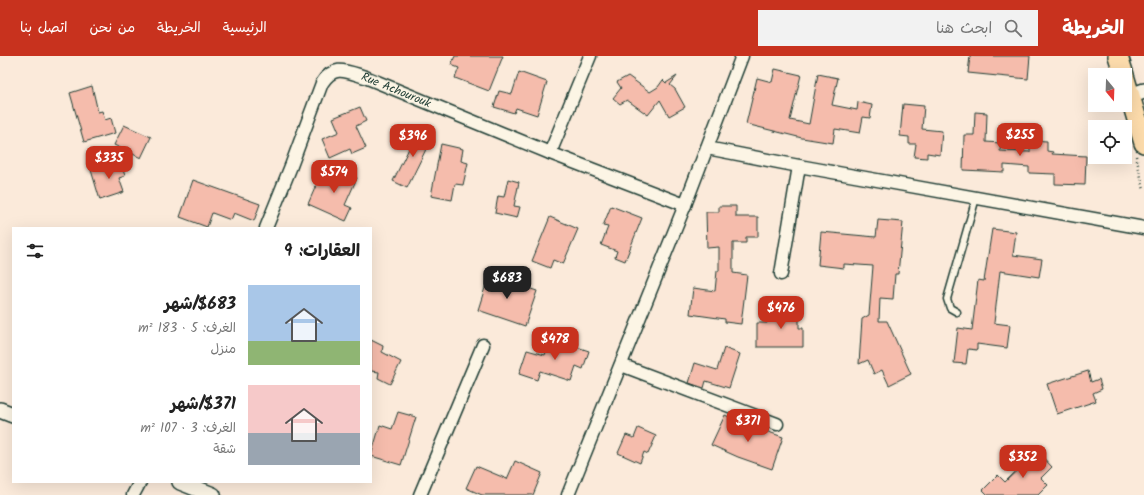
<!DOCTYPE html>
<html lang="ar">
<head>
<meta charset="utf-8">
<style>
  body { margin:0; font-family:Kalam,"Playpen Sans Arabic",sans-serif; background:#f2f2f2; color:#222; direction:rtl; height:100vh; display:flex; flex-direction:column; font-size:15px; white-space:nowrap }
  * { box-sizing:border-box; margin:0 }
  p { font-size:13px; color:#767676 }
  .icon { flex:none; width:22px; height:22px; fill:none; stroke:currentColor; stroke-width:2; stroke-linecap:round; stroke-linejoin:round }
  .map { position:relative; flex:1; overflow:hidden; direction:ltr }
  .panel { position:absolute; left:12px; top:171px; width:360px; height:256px; display:flex; flex-direction:column; background:#fff; border-radius:0px; box-shadow:0 4px 16px #0002; direction:rtl }
  .panel>* { flex:none }
  .needle { width:26px; rotate:161deg }
  .controls { position:absolute; left:1088px; top:12px; display:grid; gap:8px }
  .controls a { display:grid; place-items:center; width:44px; height:44px; border-radius:0px; background:#fff; box-shadow:0 4px 16px #0002; font-size:20px }
  .price { position:absolute; translate:-50% -34px; padding:0 9px; border-radius:8px; background:#c8321e; color:#fff; font-size:13px; line-height:26px; filter:drop-shadow(0 1px 2px #0008) }
  .price::after { content:''; position:absolute; left:50%; top:24px; width:12px; height:9px; margin-left:-6px; background:inherit; clip-path:polygon(0 0,100% 0,50% 100%) }
  .price.on { background:#222; color:#fff }
  ul { padding:0; list-style:none }
  li { display:flex; align-items:center; gap:12px; height:100px; padding:0 12px }
  li span { display:grid; place-items:center; flex:none; width:112px; height:80px; border-radius:0px; color:#555 }
  li>.icon { margin-inline-start:auto }
  span .icon { width:48px; height:48px; fill:#fffc; stroke-width:1 }
  li b { font-size:17px }
  h2 { display:flex; justify-content:space-between; align-items:center; height:48px; padding:0 12px; font-size:17px }
  header { display:flex; align-items:center; gap:24px; box-sizing:border-box; height:56px; padding:0 20px; background:#c8321e; color:#fff }
  header strong { font-size:19px }
  nav { display:flex; gap:22px; margin-inline-start:auto; font-size:14px }
  .search { width:280px; height:36px; background:#f2f2f2; display:flex; align-items:center; gap:10px; box-sizing:border-box; padding:0 14px; border-radius:0px; color:#767676; font-size:15px }
  .map>svg:first-child { display:block }
  .building { fill:#f5bcac; stroke:#1f3d34 }
  .lines { fill:none; stroke-linecap:round; stroke-linejoin:round }
  .service-casing { stroke:#1f3d34; stroke-width:9 }
  .minor-casing { stroke:#1f3d34; stroke-width:15 }
  .tertiary-casing { stroke:#1f3d34; stroke-width:18 }
  .primary-casing { stroke:#1f3d34; stroke-width:22 }
  .path { stroke:#1f3d34; stroke-width:2.5; stroke-dasharray:1 3; stroke-linecap:butt }
  .service { stroke:#fcf5e5; stroke-width:6 }
  .minor { stroke:#fcf5e5; stroke-width:12 }
  .tertiary { stroke:#fcf5e5; stroke-width:15 }
  .primary { stroke:#fddcac; stroke-width:19 }
  .labels { text-anchor:middle; stroke-width:4; stroke-linejoin:round; paint-order:stroke }
  .street-label { font-size:12px; fill:#1f3d34; stroke:#fcf5e5 }
</style>
</head>
<body>
<header>
<strong>الخريطة</strong>
<div class="search"><svg class="icon" aria-label="search" viewBox="0 0 24 24"><circle cx="10" cy="10" r="6"/><path d="M15 15l6 6"/></svg>ابحث هنا</div>
<nav><a>الرئيسية</a><a>الخريطة</a><a>من نحن</a><a>اتصل بنا</a></nav>
</header>
<div class="map">
<svg width="1144" height="439" viewBox="0 0 1144 439">
  <rect width="100%" height="100%" fill="#fbeada"/>
  <filter id="ink" filterUnits="userSpaceOnUse"><feTurbulence type="fractalNoise" baseFrequency=".025" numOctaves="2"/><feDisplacementMap in="SourceGraphic" scale="8" xChannelSelector="R" yChannelSelector="G"/><feConvolveMatrix kernelMatrix="1 2 1 2 8 2 1 2 1" color-interpolation-filters="sRGB"/></filter>
  <g filter="url(#ink)">
    <!-- building -->
    <g class="building">
      <polygon points="455,0 503,0 489,35 455,22 459,12 451,9"/>
      <polygon points="970,0 1030,0 1028,23 968,17"/>
      <polygon points="775,13 801,19 790,64 809,68 818,18 838,22 832,49 857,54 858,46 872,49 870,62 863,61 860,77 835,73 833,87 802,82 746,68 757,22 772,26"/>
      <polygon points="519,16 547,26 537,59 516,52 514,57 494,51 499,35 512,38"/>
      <polygon points="628,20 650,36 658,31 663,24 666,27 677,20 670,29 675,33 685,51 669,60 660,44 648,59 627,44 620,48 613,42 621,32 617,26"/>
      <polygon points="92,30 98,56 102,55 105,64 111,62 115,77 84,86 70,37"/>
      <polygon points="903,48 924,50 922,73 942,75 940,99 927,97 927,102 914,101 916,88 909,88 909,81 900,80"/>
      <polygon points="360,51 366,65 356,70 366,92 352,98 350,93 330,102 322,83 339,76 333,62"/>
      <polygon points="975,56 987,57 986,86 1001,87 1000,95 1030,96 1030,84 1047,85 1047,95 1053,96 1052,98 1086,100 1085,129 1055,128 1055,118 1029,117 1029,111 1004,109 1004,116 963,114 964,79 974,79"/>
      <polygon points="124,69 151,81 141,102 114,89"/>
      <polygon points="419,72 433,79 407,132 393,125"/>
      <polygon points="441,88 463,93 461,105 468,107 463,129 455,128 452,144 431,140"/>
      <polygon points="120,104 125,120 119,122 124,136 100,144 91,114"/>
      <polygon points="334,112 357,122 345,149 352,152 346,165 308,148 322,116 339,123"/>
      <polygon points="508,123 519,126 514,150 520,151 517,162 495,157 498,140 504,141"/>
      <polygon points="193,124 260,148 254,165 234,157 231,164 212,157 207,171 180,161"/>
      <polygon points="611,150 642,162 625,205 615,201 617,195 601,189 608,171 603,170"/>
      <polygon points="719,150 736,150 736,161 758,161 758,181 746,181 746,187 733,187 733,217 747,219 741,268 725,266 725,263 690,258 693,232 715,235 717,215 719,215 719,191 707,192 706,156 719,156"/>
      <polygon points="550,161 578,173 563,208 553,204 550,212 532,205"/>
      <polygon points="878,164 903,166 898,218 895,218 893,243 880,242 879,265 887,265 911,318 889,329 882,314 874,318 868,304 859,308 862,263 869,259 873,210 844,208 844,212 818,209 821,176 876,181"/>
      <polygon points="992,173 1016,176 1013,199 1042,203 1039,221 1000,215 994,267 1010,269 1007,292 977,288 977,294 968,293 966,308 954,307 958,272 972,274 978,224 984,225"/>
      <polygon points="489,219 537,235 525,270 478,254"/>
      <polygon points="778,250 791,250 791,259 799,259 799,272 803,272 803,291 757,291 757,267 767,267 768,257 778,257"/>
      <polygon points="371,284 383,290 382,296 401,306 390,328 378,322 379,316 371,315"/>
      <polygon points="559,285 589,295 583,313 576,310 571,325 540,315 537,324 519,318 527,294 545,299 549,286 558,289"/>
      <polygon points="724,292 740,298 729,332 706,325 704,332 689,327 695,307 717,314"/>
      <polygon points="1088,315 1091,326 1099,323 1102,333 1093,337 1096,345 1057,358 1047,328"/>
      <polygon points="398,356 416,361 401,409 371,400 380,369 392,373"/>
      <polygon points="725,359 740,366 738,369 759,378 760,373 783,381 772,413 738,401 711,389"/>
      <polygon points="638,372 656,380 648,398 644,396 640,407 618,397 626,379 634,382"/>
      <polygon points="1037,395 1052,411 1041,422 1048,429 1038,439 988,439 983,434 998,419 1005,426"/>
      <polygon points="515,405 542,417 533,439 482,439 466,432 476,410 507,423"/>
    </g>
    <g class="lines">
      <!-- service casing -->
      <g class="service-casing">
        <polyline id="service" points="957,256 950,252 947,243 976,142"/>
      </g>
      <!-- minor casing -->
      <g class="minor-casing">
        <g id="minor">
          <polyline points="707,92 799,110 1144,172"/>
          <polyline points="550,97 590,0"/>
          <path id="s1" d="M266,172L291,110L322,27C334,8 346,15 365,21L550,97L685,149"/>
          <polyline points="781,218 799,110"/>
          <polyline points="621,309 777,368"/>
          <polyline points="133,439 140,426"/>
          <polyline points="420,439 483,289"/>
          <polyline points="568,439 685,149 742,0"/>
        </g>
      </g>
      <!-- tertiary casing -->
      <g class="tertiary-casing">
        <g id="tertiary">
          <polyline points="1130,40 1144,35"/>
          <polyline points="0,354 13,359"/>
          <polyline points="180,426 213,439"/>
        </g>
      </g>
      <!-- primary casing -->
      <g class="primary-casing">
        <g id="primary">
          <polyline points="1118,0 1124,19"/>
          <polyline points="1125,23 1144,87"/>
        </g>
      </g>
      <!-- path -->
      <polyline class="path" points="1136,100 1144,134"/>
      <!-- service -->
      <use href="#service" class="service"/>
      <!-- minor -->
      <use href="#minor" class="minor"/>
      <!-- tertiary -->
      <use href="#tertiary" class="tertiary"/>
      <!-- primary -->
      <use href="#primary" class="primary"/>
    </g>
  </g>
  <g class="labels">
    <!-- street labels -->
    <g class="street-label">
      <text dy="4" stroke="none"><textPath href="#s1" startOffset="238">Rue Achourouk</textPath></text>
    </g>
  </g>
</svg>
<div class="controls">
<a><svg class="needle" viewBox="-14 -14 28 28"><path d="M0-13l5 13h-10z" fill="#e53935"/><path d="M0 13l5-13h-10z" fill="#767676"/></svg></a>
<a><svg class="icon" aria-label="locate" viewBox="0 0 24 24"><circle cx="12" cy="12" r="6"/><path d="M12 2v4M12 18v4M2 12h4M18 12h4"/></svg></a>
</div>
<b class="price" style="left:1020px;top:101px">$255</b>
<b class="price" style="left:413px;top:102px">$396</b>
<b class="price" style="left:109px;top:124px">$335</b>
<b class="price" style="left:334px;top:138px">$574</b>
<b class="price on" style="left:507px;top:244px">$683</b>
<b class="price" style="left:781px;top:274px">$476</b>
<b class="price" style="left:555px;top:305px">$478</b>
<b class="price" style="left:748px;top:387px">$371</b>
<b class="price" style="left:1023px;top:423px">$352</b>
<section class="panel">
<h2>العقارات: 9<svg class="icon" aria-label="filters" viewBox="0 0 24 24"><path d="M4 7h16M4 17h16"/><circle cx="9" cy="7" r="2"/><circle cx="15" cy="17" r="2"/></svg></h2>
<ul>
<li><span style="background:linear-gradient(#a9c7e8 70%,#8fb573 0)"><svg class="icon" aria-label="home" viewBox="0 0 24 24"><path d="M3 11l9-7 9 7M6 9v11h12V9"/></svg></span><div><b>$683/شهر</b><p>الغرف: 5 · 183 m²</p><p>منزل</p></div></li>
<li><span style="background:linear-gradient(#f6c9c9 60%,#9aa5b1 0)"><svg class="icon" aria-label="home" viewBox="0 0 24 24"><path d="M3 11l9-7 9 7M6 9v11h12V9"/></svg></span><div><b>$371/شهر</b><p>الغرف: 3 · 107 m²</p><p>شقة</p></div></li>
</ul>
</section>
</div>
</body>
</html>
